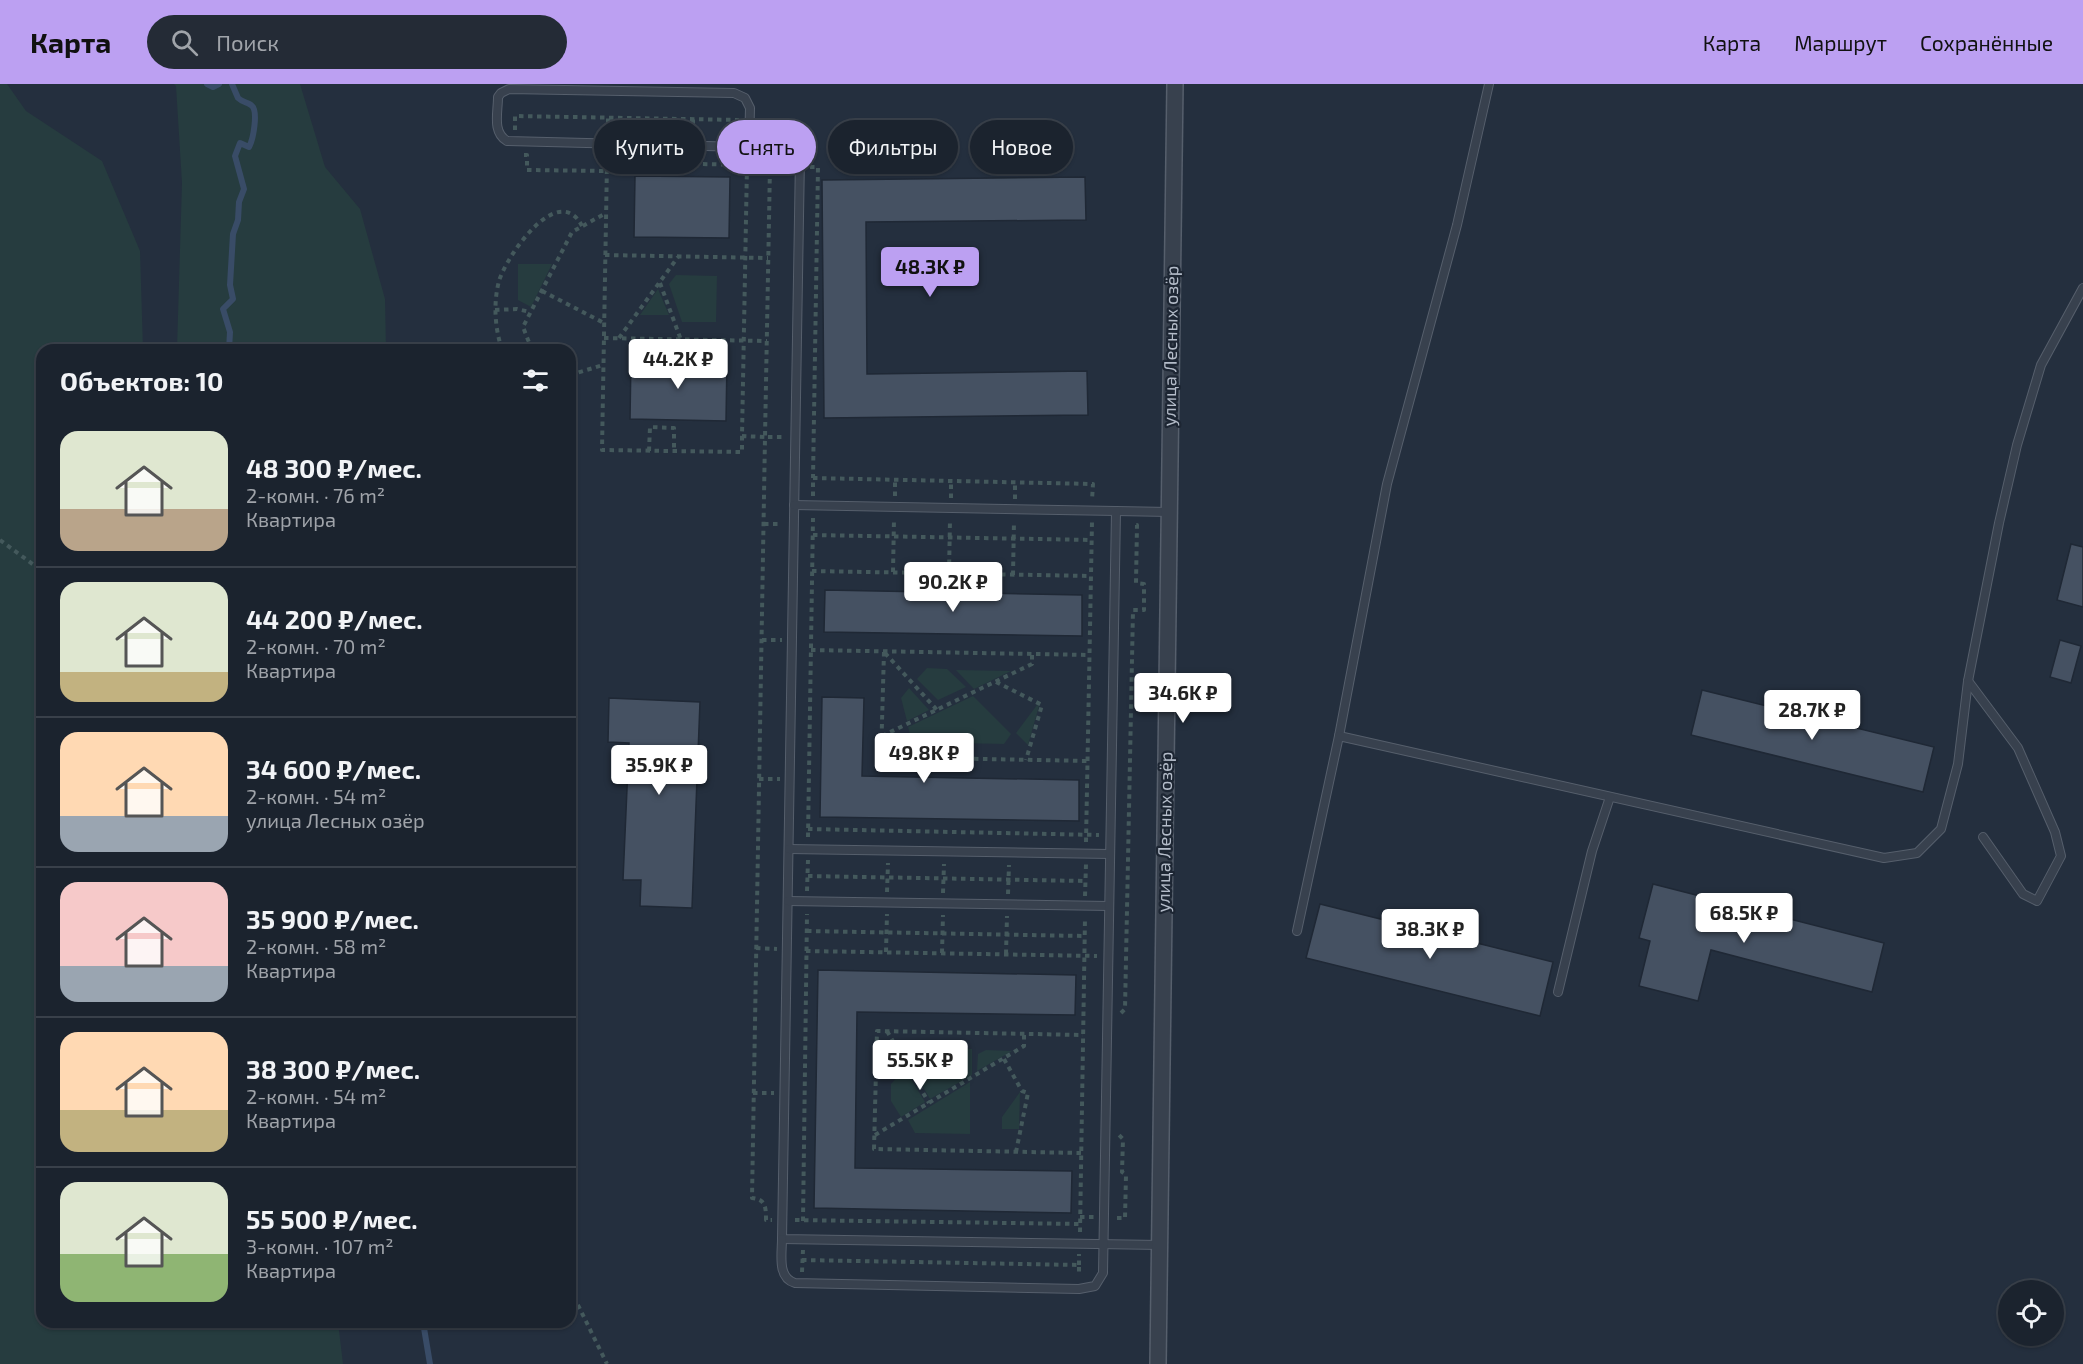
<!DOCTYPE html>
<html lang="ru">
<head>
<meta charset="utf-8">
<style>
  body { margin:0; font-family:"Exo 2",sans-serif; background:#242b36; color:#f1f3f6; height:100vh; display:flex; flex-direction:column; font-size:22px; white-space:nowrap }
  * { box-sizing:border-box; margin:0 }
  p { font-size:20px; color:#a0a4aa }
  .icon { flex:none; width:33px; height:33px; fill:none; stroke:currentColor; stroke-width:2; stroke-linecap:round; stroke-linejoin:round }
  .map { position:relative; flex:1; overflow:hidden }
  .drawer { position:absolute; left:36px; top:260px; width:540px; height:984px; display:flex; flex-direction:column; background:#1b232e; border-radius:18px; box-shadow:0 2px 4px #0004,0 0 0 2px #39404a }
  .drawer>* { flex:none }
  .top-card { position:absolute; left:594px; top:36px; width:570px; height:54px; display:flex; gap:12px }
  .fabs { position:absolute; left:1998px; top:1196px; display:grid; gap:12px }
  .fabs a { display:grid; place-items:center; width:66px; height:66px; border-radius:50%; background:#1b232e; box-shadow:0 2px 4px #0004,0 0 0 2px #39404a; font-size:30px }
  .price { position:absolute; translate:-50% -51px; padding:0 14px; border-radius:6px; background:#fff; color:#222; font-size:20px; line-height:39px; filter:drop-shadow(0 2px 3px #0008) }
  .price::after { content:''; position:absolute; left:50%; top:36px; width:18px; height:14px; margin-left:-9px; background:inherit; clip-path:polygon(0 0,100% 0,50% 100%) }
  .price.on { background:#bca0f2; color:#111 }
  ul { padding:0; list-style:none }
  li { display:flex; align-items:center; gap:18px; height:150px; padding:0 24px }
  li+li { border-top:2px solid #39404a }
  li span { display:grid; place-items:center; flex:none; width:168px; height:120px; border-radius:18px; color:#555 }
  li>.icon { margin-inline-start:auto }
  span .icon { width:72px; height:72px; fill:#fffc; stroke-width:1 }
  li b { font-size:26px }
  h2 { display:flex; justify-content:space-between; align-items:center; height:72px; padding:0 24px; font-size:26px }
  .chip { padding:0 21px; border-radius:27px; background:#1b232e; box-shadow:0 2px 4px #0004,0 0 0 2px #39404a; font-size:21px; line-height:54px }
  .chip.on { background:#bca0f2; color:#111 }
  header { display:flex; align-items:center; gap:36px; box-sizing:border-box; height:84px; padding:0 30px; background:#bca0f2; color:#111 }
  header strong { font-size:28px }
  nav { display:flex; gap:33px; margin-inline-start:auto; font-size:21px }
  .search { width:420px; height:54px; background:#242b36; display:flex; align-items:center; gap:15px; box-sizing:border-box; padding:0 21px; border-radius:33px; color:#a0a4aa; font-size:22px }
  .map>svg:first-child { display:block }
  .green { fill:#263c3f }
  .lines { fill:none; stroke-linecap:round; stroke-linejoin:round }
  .stream { stroke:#394c67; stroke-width:6 }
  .building { fill:#455162; stroke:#1f2835; stroke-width:1.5 }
  .service-casing { stroke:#565f6c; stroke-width:10 }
  .minor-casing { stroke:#565f6c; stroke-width:18 }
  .path { stroke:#44595c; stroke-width:4; stroke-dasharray:4.5 4.5; stroke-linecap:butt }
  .service { stroke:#38414e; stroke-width:8 }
  .minor { stroke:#38414e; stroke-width:15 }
  .labels { text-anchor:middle; stroke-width:4.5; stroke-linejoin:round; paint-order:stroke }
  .street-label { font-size:18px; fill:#b4bcc9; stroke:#1d2633 }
</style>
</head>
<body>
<header>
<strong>Карта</strong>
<div class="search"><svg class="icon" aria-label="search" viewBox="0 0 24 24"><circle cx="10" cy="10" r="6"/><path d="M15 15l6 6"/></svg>Поиск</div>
<nav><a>Карта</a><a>Маршрут</a><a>Сохранённые</a></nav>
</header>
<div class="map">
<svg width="2083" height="1280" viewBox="0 0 2083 1280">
  <rect width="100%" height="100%" fill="#242f3e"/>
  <!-- green -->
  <g class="green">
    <polygon points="0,0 7,0 26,27 102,77 140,167 143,265 42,266 42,1238 338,1238 343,1280 0,1280"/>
    <polygon points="174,0 300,0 325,83 360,125 385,215 386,265 177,265 182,99 176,2"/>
    <polygon points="518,180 552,180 531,223 518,216"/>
    <polygon points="676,191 717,192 716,238 682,238 669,200"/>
    <polygon points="658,205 669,231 640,231"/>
    <polygon points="927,584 947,585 966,603 938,616 917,595"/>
    <polygon points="956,586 1011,587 974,605"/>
    <polygon points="909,604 929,626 907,637 901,614"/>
    <polygon points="973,612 1011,650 1004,660 912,658 908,643"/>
    <polygon points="1037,621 1039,622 1028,661 1016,649"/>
    <polygon points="920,965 972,965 972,991 930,1015 909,979"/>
    <polygon points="986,966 1012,967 977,987 978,970"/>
    <polygon points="905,985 925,1018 901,1033 891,1017 891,1000"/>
    <polygon points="970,998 970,1050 915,1049 908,1036"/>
    <polygon points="1020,1008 1019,1045 1002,1045 1002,1033"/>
  </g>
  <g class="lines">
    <!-- stream -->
    <g class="stream">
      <polyline points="207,0 213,3 219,0"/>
      <path d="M229,266L230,248L223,225L233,215L230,201L233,150L238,136L239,118L244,105L235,72L240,59L249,63C253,56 259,26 251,21C247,18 242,18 238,14L232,0"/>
      <polyline points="423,1238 430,1280"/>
    </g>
  </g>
  <!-- building -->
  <g class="building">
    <polygon points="635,92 730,93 729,154 634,153"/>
    <polygon points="1085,93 1086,136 866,138 867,290 1087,287 1088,331 824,334 822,96"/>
    <polygon points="631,274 727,276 726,337 630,335"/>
    <polygon points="2071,460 2083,463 2083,523 2057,516"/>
    <polygon points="825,506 1082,511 1082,552 824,548"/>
    <polygon points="2060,556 2081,562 2071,599 2050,593"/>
    <polygon points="1702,606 1934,663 1923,708 1691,651"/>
    <polygon points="822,613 864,614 862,692 1079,696 1079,737 820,733"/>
    <polygon points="609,614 700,618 692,824 640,822 641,796 623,796 629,659 608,658"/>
    <polygon points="1653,800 1884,859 1872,908 1711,866 1698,917 1639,902 1650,857 1639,854"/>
    <polygon points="1320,820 1553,878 1540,932 1306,874"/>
    <polygon points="818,886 1076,891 1075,931 857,928 855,1084 1072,1087 1071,1129 814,1124"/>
  </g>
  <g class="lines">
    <!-- service casing -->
    <g class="service-casing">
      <g id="service">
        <path d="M749,63L750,24L745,14L734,9L509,5L501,9L498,13C498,29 492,48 507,57L780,64L796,67L800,73L782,1155L1160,1161"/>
        <polyline points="1116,427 1169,428"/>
        <polyline points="1968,597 2018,664 2055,748 2061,772 2037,817 2023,810 1983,753"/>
        <polyline points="1339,652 1387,400 1457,141 1489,0"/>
        <polyline points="789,765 1110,770"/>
        <polyline points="788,817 1109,822"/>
        <polyline points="1297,847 1339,652 1884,774 1917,769 1941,745 1958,680 1968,597 1999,439 2017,361 2041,281 2083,204"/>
        <polyline points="1558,908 1592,767 1610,713"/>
        <path d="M782,1155C782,1170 777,1194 795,1199L1079,1205L1095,1202L1103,1189L1116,427L794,421"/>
      </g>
    </g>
    <!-- minor casing -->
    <g class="minor-casing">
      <polyline id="minor" points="1158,1280 1175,0"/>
    </g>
    <!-- path -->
    <g class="path">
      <polyline points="515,46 515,32 739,36"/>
      <polyline points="608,48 608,34"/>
      <polyline points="693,49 693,35"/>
      <polyline points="524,71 527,71 527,86 607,87"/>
      <polyline points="747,81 770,82 765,353 783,353"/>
      <polyline points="770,82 787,82"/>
      <polyline points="810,83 818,83 813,394"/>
      <polyline points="605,171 768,174"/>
      <polyline points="660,199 681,256"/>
      <polyline points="542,207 604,239"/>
      <polyline points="495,226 517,225 530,228"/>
      <polyline points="604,254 767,257"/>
      <polyline points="619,254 678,173"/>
      <path d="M502,266C495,244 493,220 499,197C506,173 558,96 582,142"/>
      <polyline points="532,266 523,243 572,148 606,129"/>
      <polyline points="570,291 603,281"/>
      <polyline points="570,304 572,291"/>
      <path d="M742,352V368L602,366L607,78L747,81L742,352L765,353L752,1114C766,1115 766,1124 766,1136H772"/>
      <polyline points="649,367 650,343 674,344 674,367"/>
      <polyline points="813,412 813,394 1093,400 1092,416"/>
      <polyline points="895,412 895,396"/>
      <polyline points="951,414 951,397"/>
      <polyline points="1015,415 1015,398"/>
      <polyline points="764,440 781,440"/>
      <polyline points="813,451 1092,456"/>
      <polyline points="0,456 42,487"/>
      <polyline points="812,487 1091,492"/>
      <polyline points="893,488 894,435"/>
      <polyline points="949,489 950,436"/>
      <polyline points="1013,491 1014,437"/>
      <polyline points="762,556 782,556"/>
      <polyline points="811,566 1090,571"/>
      <polyline points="884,568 881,673 1088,677"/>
      <polyline points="885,569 937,626"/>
      <polyline points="996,598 1042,621 1026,676"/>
      <polyline points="882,652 1032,580 1032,570"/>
      <polyline points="759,695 780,695"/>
      <polyline points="808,745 1099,751"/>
      <polyline points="808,753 813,434"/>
      <polyline points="1086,758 1092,438"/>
      <polyline points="808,792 1085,797"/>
      <polyline points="807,807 808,776"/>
      <polyline points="887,808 888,779"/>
      <polyline points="943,809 944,780"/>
      <polyline points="1008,810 1009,781"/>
      <polyline points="1085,812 1086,780"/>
      <polyline points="807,847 1084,852"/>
      <polyline points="756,864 777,865"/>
      <polyline points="806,867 1097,872"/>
      <polyline points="886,868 887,830"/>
      <polyline points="942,869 943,831"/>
      <polyline points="1006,870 1007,832"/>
      <polyline points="1121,929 1125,925 1133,526 1144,526 1144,500 1136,499 1137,441 1136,441"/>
      <polyline points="887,947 929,1019"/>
      <polyline points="1004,975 1022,1007 1028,1009 1016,1068"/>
      <polyline points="753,1009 774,1009"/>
      <polyline points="875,1051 1024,962 1024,950"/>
      <polyline points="1081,1069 874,1065 877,947 1083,951"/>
      <polyline points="1080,1133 1094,1133"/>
      <polyline points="1117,1134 1125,1134 1126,1091 1122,1088 1123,1055 1117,1049"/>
      <polyline points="795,1136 1080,1140"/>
      <polyline points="803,1137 807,830"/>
      <polyline points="1080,1148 1085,834"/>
      <polyline points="802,1176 1079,1181 1079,1192"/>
      <polyline points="1079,1181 1079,1170"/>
      <polyline points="802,1188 803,1166"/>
      <polyline points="570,1195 576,1217 607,1280"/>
    </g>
    <!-- service -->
    <use href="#service" class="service"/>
    <!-- minor -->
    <use href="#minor" class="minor"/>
  </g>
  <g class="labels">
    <!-- street labels -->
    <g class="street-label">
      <text transform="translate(1171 262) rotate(-89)" y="6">улица Лесных озёр</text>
      <text transform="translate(1165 748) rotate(-89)" y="6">улица Лесных озёр</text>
    </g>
  </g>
</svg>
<div class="fabs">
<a><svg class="icon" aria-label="locate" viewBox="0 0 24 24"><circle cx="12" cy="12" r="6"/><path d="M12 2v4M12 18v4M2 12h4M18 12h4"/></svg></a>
</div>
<b class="price on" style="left:930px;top:214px">48.3K ₽</b>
<b class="price" style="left:678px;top:306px">44.2K ₽</b>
<b class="price" style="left:953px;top:529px">90.2K ₽</b>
<b class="price" style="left:1183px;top:640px">34.6K ₽</b>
<b class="price" style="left:1812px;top:657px">28.7K ₽</b>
<b class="price" style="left:924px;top:700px">49.8K ₽</b>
<b class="price" style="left:659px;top:712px">35.9K ₽</b>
<b class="price" style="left:1744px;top:860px">68.5K ₽</b>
<b class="price" style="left:1430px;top:876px">38.3K ₽</b>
<b class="price" style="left:920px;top:1007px">55.5K ₽</b>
<div class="top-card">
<a class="chip">Купить</a>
<a class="chip on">Снять</a>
<a class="chip">Фильтры</a>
<a class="chip">Новое</a>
</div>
<section class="drawer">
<h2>Объектов: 10<svg class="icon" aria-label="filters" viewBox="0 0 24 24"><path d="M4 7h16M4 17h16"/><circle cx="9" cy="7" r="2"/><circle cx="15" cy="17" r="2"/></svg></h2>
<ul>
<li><span style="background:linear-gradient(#dfe7d0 65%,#b9a48a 0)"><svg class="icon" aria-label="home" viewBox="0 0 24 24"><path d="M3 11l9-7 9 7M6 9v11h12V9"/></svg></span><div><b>48 300 ₽/мес.</b><p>2-комн. · 76 m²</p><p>Квартира</p></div></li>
<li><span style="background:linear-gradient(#dfe7d0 75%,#c2b280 0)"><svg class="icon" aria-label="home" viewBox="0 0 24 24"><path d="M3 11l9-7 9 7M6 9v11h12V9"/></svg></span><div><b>44 200 ₽/мес.</b><p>2-комн. · 70 m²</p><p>Квартира</p></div></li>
<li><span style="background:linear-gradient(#ffd9b3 70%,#9aa5b1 0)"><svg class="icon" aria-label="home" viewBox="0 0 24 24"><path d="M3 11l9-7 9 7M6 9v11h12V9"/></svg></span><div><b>34 600 ₽/мес.</b><p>2-комн. · 54 m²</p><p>улица Лесных озёр</p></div></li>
<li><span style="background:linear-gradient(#f6c9c9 70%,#9aa5b1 0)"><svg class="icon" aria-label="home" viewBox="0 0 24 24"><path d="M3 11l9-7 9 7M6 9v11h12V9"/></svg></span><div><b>35 900 ₽/мес.</b><p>2-комн. · 58 m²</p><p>Квартира</p></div></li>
<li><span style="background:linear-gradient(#ffd9b3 65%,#c2b280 0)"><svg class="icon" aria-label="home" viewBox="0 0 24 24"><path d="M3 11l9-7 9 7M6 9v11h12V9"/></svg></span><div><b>38 300 ₽/мес.</b><p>2-комн. · 54 m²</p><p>Квартира</p></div></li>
<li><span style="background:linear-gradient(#dfe7d0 60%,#8fb573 0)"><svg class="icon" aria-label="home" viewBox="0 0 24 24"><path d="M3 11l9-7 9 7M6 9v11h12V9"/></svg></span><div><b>55 500 ₽/мес.</b><p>3-комн. · 107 m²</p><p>Квартира</p></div></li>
</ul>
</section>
</div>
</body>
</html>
